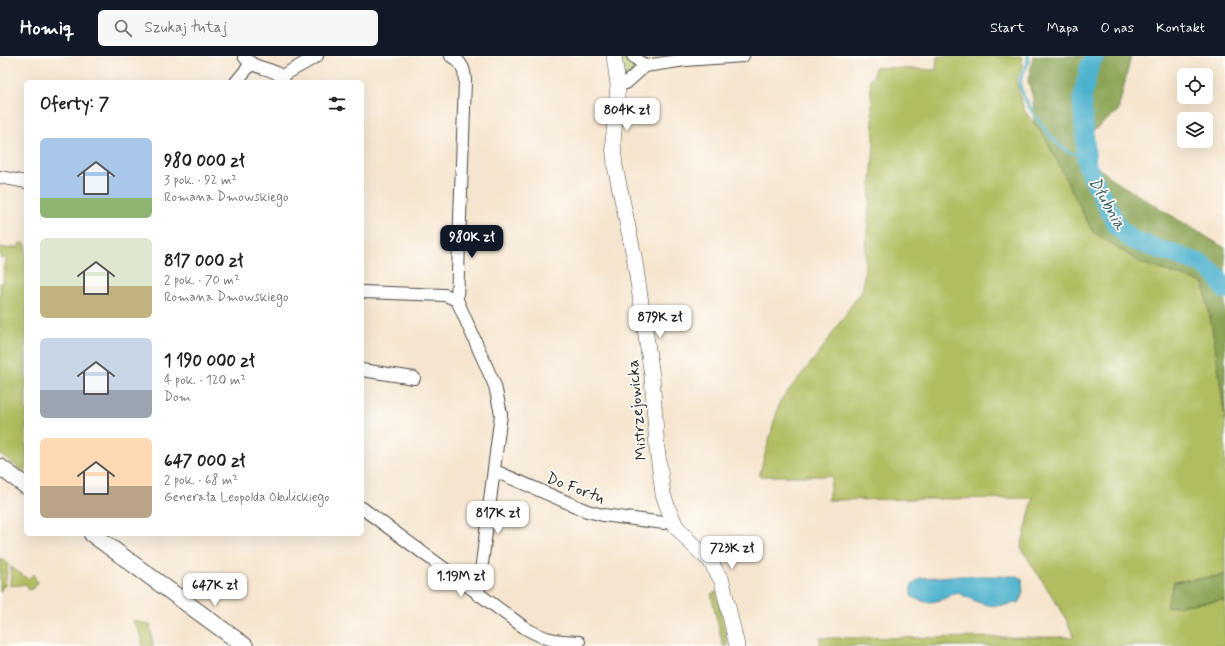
<!DOCTYPE html>
<html lang="pl">
<head>
<meta charset="utf-8">
<style>
  body { margin:0; font-family:Mynerve,sans-serif; background:#f6f6f6; color:#202124; height:100vh; display:flex; flex-direction:column; font-size:15px; white-space:nowrap }
  * { box-sizing:border-box; margin:0 }
  p { font-size:13px; color:#757577 }
  .icon { flex:none; width:22px; height:22px; fill:none; stroke:currentColor; stroke-width:2; stroke-linecap:round; stroke-linejoin:round }
  .map { position:relative; flex:1; overflow:hidden }
  .details { position:absolute; left:24px; top:24px; width:340px; height:456px; display:flex; flex-direction:column; background:#fff; border-radius:6px; box-shadow:0 4px 16px #0002 }
  .details>* { flex:none }
  .tools { position:absolute; left:1177px; top:12px; display:grid; gap:8px }
  .tools a { display:grid; place-items:center; width:36px; height:36px; border-radius:6px; background:#fff; box-shadow:0 4px 16px #0002; font-size:20px }
  .price { position:absolute; translate:-50% -34px; padding:0 9px; border-radius:8px; background:#fff; color:#222; font-size:13px; line-height:26px; filter:drop-shadow(0 1px 2px #0008) }
  .price::after { content:''; position:absolute; left:50%; top:24px; width:12px; height:9px; margin-left:-6px; background:inherit; clip-path:polygon(0 0,100% 0,50% 100%) }
  .price.on { background:#111827; color:#fff }
  ul { padding:0; list-style:none }
  li { display:flex; align-items:center; gap:12px; height:100px; padding:0 16px }
  li span { display:grid; place-items:center; flex:none; width:112px; height:80px; border-radius:6px; color:#555 }
  li>.icon { margin-inline-start:auto }
  span .icon { width:48px; height:48px; fill:#fffc; stroke-width:1 }
  li b { font-size:17px }
  h2 { display:flex; justify-content:space-between; align-items:center; height:48px; padding:0 16px; font-size:17px }
  header { display:flex; align-items:center; gap:24px; box-sizing:border-box; height:56px; padding:0 20px; background:#111827; color:#fff }
  header strong { font-size:19px }
  nav { display:flex; gap:22px; margin-inline-start:auto; font-size:14px }
  .search { width:280px; height:36px; background:#f6f6f6; display:flex; align-items:center; gap:10px; box-sizing:border-box; padding:0 14px; border-radius:6px; color:#757577; font-size:15px }
  .map>svg:first-child { display:block }
  .green { fill:#b1bd60; stroke:#6e7446 }
  .forest { fill:#8ca456; stroke:#5c6840 }
  .water { fill:#4eb2cd; stroke:#3c6e7c }
  .lines { fill:none; stroke-linecap:round; stroke-linejoin:round }
  .stream { stroke:#4eb2cd; stroke-width:3 }
  .river { stroke:#4eb2cd; stroke-width:19 }
  .minor-casing { stroke:#494743; stroke-width:14 }
  .tertiary-casing { stroke:#494743; stroke-width:16 }
  .secondary-casing { stroke:#494743; stroke-width:18 }
  .minor { stroke:#fff; stroke-width:12 }
  .tertiary { stroke:#fff; stroke-width:15 }
  .secondary { stroke:#fff; stroke-width:16 }
  .labels { text-anchor:middle; stroke-width:3.5; stroke-linejoin:round; paint-order:stroke }
  .street-label { font-size:16px; fill:#2b2b2b; stroke:#fdfcf7 }
  .water-label { font-size:17px; font-style:italic; fill:#39616c; stroke:#fdfcf7 }
</style>
</head>
<body>
<header>
<strong>Homiq</strong>
<div class="search"><svg class="icon" aria-label="search" viewBox="0 0 24 24"><circle cx="10" cy="10" r="6"/><path d="M15 15l6 6"/></svg>Szukaj tutaj</div>
<nav><a>Start</a><a>Mapa</a><a>O nas</a><a>Kontakt</a></nav>
</header>
<div class="map">
<svg width="1225" height="590" viewBox="0 0 1225 590">
  <rect width="100%" height="100%" fill="#fdfcf7"/>
  <filter id="ink" filterUnits="userSpaceOnUse"><feTurbulence type="fractalNoise" baseFrequency=".025" numOctaves="2"/><feDisplacementMap in="SourceGraphic" scale="8" xChannelSelector="R" yChannelSelector="G"/><feConvolveMatrix kernelMatrix="1 2 1 2 8 2 1 2 1" color-interpolation-filters="sRGB"/></filter>
  <filter id="wash" filterUnits="userSpaceOnUse"><feTurbulence type="fractalNoise" baseFrequency=".012" numOctaves="4" result="noise"/><feDisplacementMap in="SourceGraphic" scale="16" xChannelSelector="R" yChannelSelector="G"/><feGaussianBlur stdDeviation="0.9" result="paint"/><feColorMatrix in="noise" values="0 0 0 0 0 0 0 0 0 0 0 0 0 0 0 0 0 1.4 0 .05"/><feComposite in="paint" operator="in"/></filter>
  <g filter="url(#wash)">
    <rect width="100%" height="100%" fill="#f6e5ce"/>
    <!-- green -->
    <g class="green">
      <polygon points="937,0 1021,0 1023,9 1016,25 1024,54 1046,83 1092,175 1141,207 1204,227 1216,295 1225,363 1225,519 1174,526 1168,551 1223,544 1225,549 1225,590 820,590 820,582 1074,581 1063,557 1021,492 1033,442 828,444 832,420 759,420 780,345 822,293 863,232 874,86 870,22 873,21 875,11 936,14"/>
      <polygon points="627,1 636,9 636,12 626,20 623,19 621,5"/>
      <polygon points="20,187 26,188 26,417 0,398 0,227 3,227 6,203 0,202 0,191 11,193 12,191 19,191"/>
      <polygon points="0,502 8,508 5,530 3,530 0,536"/>
      <polygon points="11,511 28,523 33,518 37,526 34,532 28,534 27,528 10,530"/>
      <polygon points="716,536 728,590 723,590 711,538"/>
      <polygon points="132,564 150,569 153,590 142,590 142,581"/>
    </g>
    <!-- forest -->
    <g class="forest">
      <polygon points="1033,0 1131,0 1118,55 1093,75 1090,105 1118,127 1225,192 1225,363 1216,295 1204,227 1141,207 1092,175 1046,83 1034,67 1033,42 1028,25"/>
      <polygon points="1225,519 1225,549 1223,544 1166,551 1174,526"/>
    </g>
    <!-- water -->
    <path class="water" d="M953,520H1018L1022,523L1023,537L1020,546C991,553 983,550 957,536C941,545 928,551 911,540V530L920,522Z"/>
    <g class="lines">
      <!-- stream -->
      <path class="stream" d="M1028,0C1031,11 1018,18 1020,29C1024,48 1051,85 1067,95C1073,98 1079,99 1085,100"/>
      <!-- river -->
      <polyline class="river" points="1095,0 1089,11 1082,44 1087,110 1117,170 1132,184 1200,207 1216,219 1225,234"/>
    </g>
  </g>
  <g filter="url(#ink)">
    <g class="lines">
      <!-- minor casing -->
      <g class="minor-casing">
        <g id="minor">
          <path d="M244,0C254,16 277,9 284,26"/>
          <path d="M451,0C462,6 465,14 465,26L457,244L495,330L501,358L478,539"/>
          <polyline points="633,0 645,10"/>
          <polyline points="282,20 317,0"/>
          <polyline points="236,26 251,8"/>
          <polyline points="618,29 626,27 645,10 685,4 743,0"/>
          <polyline points="0,121 26,126"/>
          <polyline points="362,236 445,239 457,244"/>
          <polyline points="362,314 414,322"/>
          <polyline points="495,415 587,455 603,459 664,467 672,464"/>
          <path d="M362,452L525,572C546,584 554,585 579,586"/>
        </g>
      </g>
      <!-- tertiary casing -->
      <g class="tertiary-casing">
        <polyline id="tertiary" points="614,0 618,29 613,87 615,110 634,200 652,320 657,392 663,438 669,455 676,470 689,485 710,505 722,525 737,590"/>
      </g>
      <!-- secondary casing -->
      <g class="secondary-casing">
        <g id="secondary">
          <polyline points="0,411 26,430"/>
          <polyline points="92,478 245,590"/>
        </g>
      </g>
      <!-- minor -->
      <use href="#minor" class="minor"/>
      <!-- tertiary -->
      <use href="#tertiary" class="tertiary"/>
      <!-- secondary -->
      <use href="#secondary" class="secondary"/>
    </g>
  </g>
  <g class="labels">
    <!-- street labels -->
    <g class="street-label">
      <text transform="translate(636 354) rotate(-95)" y="6">Mistrzejowicka</text>
      <text transform="translate(576 431) rotate(21)" y="6">Do Fortu</text>
    </g>
    <!-- water labels -->
    <g class="water-label">
      <text transform="translate(1108 147) rotate(60)" y="6">Dłubnia</text>
    </g>
  </g>
</svg>
<div class="tools">
<a><svg class="icon" aria-label="locate" viewBox="0 0 24 24"><circle cx="12" cy="12" r="6"/><path d="M12 2v4M12 18v4M2 12h4M18 12h4"/></svg></a>
<a><svg class="icon" aria-label="layers" viewBox="0 0 24 24"><path d="M12 4l9 5-9 5-9-5zM3 14l9 5 9-5"/></svg></a>
</div>
<b class="price" style="left:627px;top:76px">804K zł</b>
<b class="price on" style="left:472px;top:203px">980K zł</b>
<b class="price" style="left:660px;top:283px">879K zł</b>
<b class="price" style="left:498px;top:479px">817K zł</b>
<b class="price" style="left:732px;top:514px">723K zł</b>
<b class="price" style="left:461px;top:542px">1.19M zł</b>
<b class="price" style="left:215px;top:551px">647K zł</b>
<section class="details">
<h2>Oferty: 7<svg class="icon" aria-label="filters" viewBox="0 0 24 24"><path d="M4 7h16M4 17h16"/><circle cx="9" cy="7" r="2"/><circle cx="15" cy="17" r="2"/></svg></h2>
<ul>
<li><span style="background:linear-gradient(#a9c7e8 75%,#8fb573 0)"><svg class="icon" aria-label="home" viewBox="0 0 24 24"><path d="M3 11l9-7 9 7M6 9v11h12V9"/></svg></span><div><b>980 000 zł</b><p>3 pok. · 92 m²</p><p>Romana Dmowskiego</p></div></li>
<li><span style="background:linear-gradient(#dfe7d0 60%,#c2b280 0)"><svg class="icon" aria-label="home" viewBox="0 0 24 24"><path d="M3 11l9-7 9 7M6 9v11h12V9"/></svg></span><div><b>817 000 zł</b><p>2 pok. · 70 m²</p><p>Romana Dmowskiego</p></div></li>
<li><span style="background:linear-gradient(#c9d6e8 65%,#9aa5b1 0)"><svg class="icon" aria-label="home" viewBox="0 0 24 24"><path d="M3 11l9-7 9 7M6 9v11h12V9"/></svg></span><div><b>1 190 000 zł</b><p>4 pok. · 120 m²</p><p>Dom</p></div></li>
<li><span style="background:linear-gradient(#ffd9b3 60%,#b9a48a 0)"><svg class="icon" aria-label="home" viewBox="0 0 24 24"><path d="M3 11l9-7 9 7M6 9v11h12V9"/></svg></span><div><b>647 000 zł</b><p>2 pok. · 68 m²</p><p>Generała Leopolda Okulickiego</p></div></li>
</ul>
</section>
</div>
</body>
</html>
